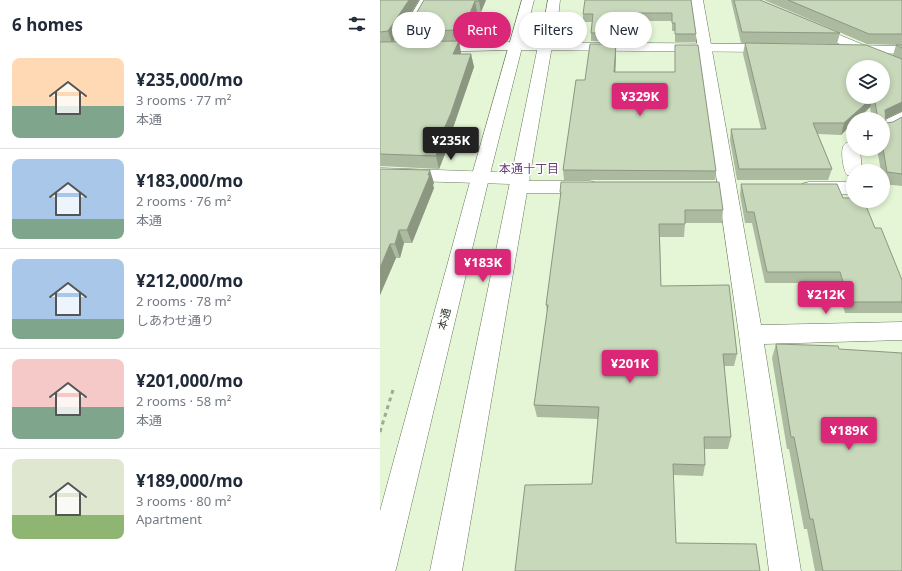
<!DOCTYPE html>
<html lang="en">
<head>
<meta charset="utf-8">
<style>
  body { margin:0; font-family:"Noto Sans","Noto Sans JP",sans-serif; background:#f2f2f3; color:#1f2937; height:100vh; display:flex; flex-direction:column; font-size:15px; white-space:nowrap }
  * { box-sizing:border-box; margin:0 }
  p { font-size:13px; color:#747a83 }
  .icon { flex:none; width:22px; height:22px; fill:none; stroke:currentColor; stroke-width:2; stroke-linecap:round; stroke-linejoin:round }
  .map { position:relative; flex:1; overflow:hidden }
  .panel { display:flex; flex-direction:column; background:#fff; width:380px }
  .panel>* { flex:none }
  .guide { position:absolute; left:12px; top:12px; width:380px; height:36px; display:flex; gap:8px }
  .fabs { position:absolute; left:466px; top:60px; display:grid; gap:8px }
  .fabs a { display:grid; place-items:center; width:44px; height:44px; border-radius:50%; background:#fff; box-shadow:0 2px 6px #0003; font-size:20px }
  .price { position:absolute; translate:-50% -34px; padding:0 9px; border-radius:4px; background:#db2777; color:#fff; font-size:13px; line-height:26px; filter:drop-shadow(0 1px 2px #0008) }
  .price::after { content:''; position:absolute; left:50%; top:24px; width:12px; height:9px; margin-left:-6px; background:inherit; clip-path:polygon(0 0,100% 0,50% 100%) }
  .price.on { background:#222; color:#fff }
  ul { padding:0; list-style:none }
  li { display:flex; align-items:center; gap:12px; height:100px; padding:0 12px }
  li+li { border-top:1px solid #e0e1e3 }
  li span { display:grid; place-items:center; flex:none; width:112px; height:80px; border-radius:8px; color:#555 }
  li>.icon { margin-inline-start:auto }
  span .icon { width:48px; height:48px; fill:#fffc; stroke-width:1 }
  li b { font-size:17px }
  h2 { display:flex; justify-content:space-between; align-items:center; height:48px; padding:0 12px; font-size:17px }
  .tag { padding:0 14px; border-radius:18px; background:#fff; box-shadow:0 2px 6px #0003; font-size:14px; line-height:36px }
  .tag.on { background:#db2777; color:#fff }
  main { display:flex; flex:1; min-height:0 }
  .map>svg:first-child { display:block }
  .lines { fill:none; stroke-linecap:round; stroke-linejoin:round }
  .minor-casing { stroke:#68765b; stroke-width:1 }
  .tertiary-casing { stroke:#68765b; stroke-width:1 }
  .secondary-casing { stroke:#68765b; stroke-width:1 }
  .path { stroke:#9eab93; stroke-width:3; stroke-dasharray:4 4; stroke-linecap:butt }
  .minor { fill:#fff; fill-rule:evenodd }
  .tertiary { fill:#fff; fill-rule:evenodd }
  .secondary { fill:#fff; fill-rule:evenodd }
  .wall { fill:#acbaa0; fill-rule:evenodd }
  .shaded-wall { fill:#8c9782 }
  .building { fill:#c8d8ba; stroke:#8c9782 }
  .labels { text-anchor:middle; stroke-width:3; stroke-linejoin:round; paint-order:stroke }
  .street-label { font-size:11px; fill:#2f3529; stroke:#fff }
  .neighbourhood-label { font-size:12px; fill:#683f77; stroke:#fff }
</style>
</head>
<body>
<main>
<section class="panel">
<h2>6 homes<svg class="icon" aria-label="filters" viewBox="0 0 24 24"><path d="M4 7h16M4 17h16"/><circle cx="9" cy="7" r="2"/><circle cx="15" cy="17" r="2"/></svg></h2>
<ul>
<li><span style="background:linear-gradient(#ffd9b3 60%,#7fa58c 0)"><svg class="icon" aria-label="home" viewBox="0 0 24 24"><path d="M3 11l9-7 9 7M6 9v11h12V9"/></svg></span><div><b>¥235,000/mo</b><p>3 rooms · 77 m²</p><p>本通</p></div></li>
<li><span style="background:linear-gradient(#a9c7e8 75%,#7fa58c 0)"><svg class="icon" aria-label="home" viewBox="0 0 24 24"><path d="M3 11l9-7 9 7M6 9v11h12V9"/></svg></span><div><b>¥183,000/mo</b><p>2 rooms · 76 m²</p><p>本通</p></div></li>
<li><span style="background:linear-gradient(#a9c7e8 75%,#7fa58c 0)"><svg class="icon" aria-label="home" viewBox="0 0 24 24"><path d="M3 11l9-7 9 7M6 9v11h12V9"/></svg></span><div><b>¥212,000/mo</b><p>2 rooms · 78 m²</p><p>しあわせ通り</p></div></li>
<li><span style="background:linear-gradient(#f6c9c9 60%,#7fa58c 0)"><svg class="icon" aria-label="home" viewBox="0 0 24 24"><path d="M3 11l9-7 9 7M6 9v11h12V9"/></svg></span><div><b>¥201,000/mo</b><p>2 rooms · 58 m²</p><p>本通</p></div></li>
<li><span style="background:linear-gradient(#dfe7d0 70%,#8fb573 0)"><svg class="icon" aria-label="home" viewBox="0 0 24 24"><path d="M3 11l9-7 9 7M6 9v11h12V9"/></svg></span><div><b>¥189,000/mo</b><p>3 rooms · 80 m²</p><p>Apartment</p></div></li>
</ul>
</section>
<div class="map">
<svg width="522" height="571" viewBox="0 0 522 571">
  <rect width="100%" height="100%" fill="#e5f6d7"/>
  <g class="lines">
    <!-- minor casing -->
    <g class="minor-casing">
      <g id="minor">
        <polygon points="40,0 52,0 23,51 18,52 13,51 11,48"/>
        <polygon points="311,0 323,0 381,325 522,322 522,340 384,344 421,571 389,571 359,335"/>
        <polygon points="431,23 522,61 522,70 426,30 424,27 426,24"/>
        <polygon points="522,112 522,124 509,132 503,133 503,121"/>
        <path d="M473,141V149H480L482,171H473V176L467,175C463,170 460,149 464,145C466,142 470,142 473,141Z"/>
        <polygon points="0,168 141,173 148,175 150,179 149,181 210,181 217,183 219,187 217,191 210,193 138,193 131,191 129,187 131,184 0,180"/>
        <polygon points="429,182 473,182 473,194 429,194 422,192 420,188 422,184"/>
      </g>
    </g>
    <!-- tertiary casing -->
    <g class="tertiary-casing">
      <g id="tertiary">
        <polygon points="135,42 395,44 400,45 402,48 400,51 395,52 135,50 0,53 0,45"/>
        <polygon points="469,45 522,46 522,54 464,52 462,49 464,46"/>
      </g>
    </g>
    <!-- secondary casing -->
    <g class="secondary-casing">
      <g id="secondary">
        <polygon points="142,0 154,0 109,178 16,569 15,571 0,571 0,511 91,178"/>
        <polygon points="168,0 180,0 177,28 172,46 82,571 50,571 158,46 163,28"/>
      </g>
    </g>
    <!-- path -->
    <polyline class="path" points="0,432 13,390"/>
    <!-- minor -->
    <use href="#minor" class="minor"/>
    <!-- tertiary -->
    <use href="#tertiary" class="tertiary"/>
    <!-- secondary -->
    <use href="#secondary" class="secondary"/>
  </g>
  <!-- wall -->
  <g class="wall">
    <polygon points="0,0 39,0 13,42 29,42 26,31 44,0 106,0 101,12 97,12 86,42 79,42 81,53 81,54 91,54 94,67 74,125 66,145 67,149 59,169 0,166"/>
    <polygon points="311,0 316,34 316,42 295,42 295,31 292,31 292,21 238,21 237,42 211,41 211,33 212,22 203,22 203,14"/>
    <polygon points="351,0 380,0 460,33 457,44 361,43"/>
    <path d="M384,0H522V111L506,119V123L513,122L522,117V186L503,184V171H501L497,149H503V119H492L490,107L478,119H473V123L461,135L438,134L452,169L448,180H357L350,140L351,129H381L363,54L365,43L513,55L516,45H518L487,44ZM473,67L503,97H473Z"/>
    <polygon points="236,44 236,53 235,72 295,72 295,45 336,171 335,180 184,180 183,170 205,80"/>
    <polygon points="0,169 54,183 53,185 54,188 32,243 24,243 20,258 16,258 0,295"/>
    <polygon points="361,184 463,198 522,302 522,313 465,313 456,283 385,283 372,223 365,223 360,195"/>
    <polygon points="180,192 343,210 342,223 305,223 304,237 280,237 281,286 357,354 354,366 344,366 351,437 348,449 325,449 325,465 323,476 293,475 135,571 212,484 218,419 157,417 154,405 167,312 166,305 181,197"/>
    <polygon points="396,344 522,571 435,571 427,529 424,529 409,449 407,449 392,358"/>
  </g>
  <!-- shaded-wall -->
  <g class="shaded-wall">
    <polygon points="29,0 39,0 12,43 8,31"/>
    <polygon points="99,0 106,0 101,12 99,1"/>
    <polygon points="95,1 97,12 86,42 83,30"/>
    <polygon points="238,13 238,21 237,42 237,33"/>
    <polygon points="79,41 81,53 76,66 73,54"/>
    <polygon points="236,44 236,53 235,81 234,72"/>
    <polygon points="91,54 94,67 74,125 66,145 67,149 59,169 56,156 61,136"/>
    <polygon points="493,97 494,97 490,107 478,119 473,119 473,123 461,135 464,123"/>
    <polygon points="522,102 522,111 503,120 505,110"/>
    <polygon points="50,170 54,183 53,185 54,188 32,243 27,230"/>
    <polygon points="19,230 24,243 20,258 15,244"/>
    <polygon points="10,244 16,258 0,295 0,268"/>
  </g>
  <!-- building -->
  <g class="building">
    <polygon points="0,0 29,0 8,31 0,32"/>
    <polygon points="44,0 99,0 99,1 95,1 83,30 26,31"/>
    <polygon points="205,0 311,0 316,34 295,34 295,23 292,23 292,13 238,13 237,33 211,33 213,14 203,14"/>
    <polygon points="354,0 380,0 460,33 362,32"/>
    <polygon points="408,0 522,0 522,34 489,34"/>
    <polygon points="79,41 73,54 91,54 71,113 61,136 63,136 56,156 0,154 0,42"/>
    <polygon points="365,43 486,45 522,59 522,102 505,110 506,123 513,122 522,117 522,174 507,172 503,149 503,119 498,119 494,97 503,97 503,67 473,67 473,97 493,97 464,123 433,123 452,169 359,169 351,129 386,129"/>
    <polygon points="210,44 236,44 234,72 295,72 295,45 318,45 336,171 183,170 196,80 205,80"/>
    <polygon points="516,45 522,45 522,48"/>
    <polygon points="0,169 50,170 48,175 50,175 27,230 19,230 15,244 10,244 0,268"/>
    <polygon points="181,182 339,182 343,210 305,210 305,224 279,224 281,286 349,285 357,354 343,354 351,437 324,437 325,465 293,464 296,543 376,544 380,571 135,571 145,485 212,484 219,407 154,405 168,305 166,305 181,192 180,192"/>
    <polygon points="361,184 457,184 463,198 473,198 473,201 484,201 495,228 501,228 522,280 522,302 469,302 460,272 387,272 374,212 367,212"/>
    <polygon points="396,344 458,346 459,349 522,353 522,571 443,571 433,519 430,519 414,437 411,437"/>
  </g>
  <g class="labels">
    <!-- street labels -->
    <g class="street-label">
      <text transform="translate(64 319) rotate(-76)" y="4">本通</text>
    </g>
    <!-- neighbourhood labels -->
    <g class="neighbourhood-label">
      <text x="149" y="173">本通十丁目</text>
    </g>
  </g>
</svg>
<div class="fabs">
<a><svg class="icon" aria-label="layers" viewBox="0 0 24 24"><path d="M12 4l9 5-9 5-9-5zM3 14l9 5 9-5"/></svg></a>
<a>+</a>
<a>−</a>
</div>
<b class="price" style="left:260px;top:117px">¥329K</b>
<b class="price on" style="left:71px;top:161px">¥235K</b>
<b class="price" style="left:103px;top:283px">¥183K</b>
<b class="price" style="left:446px;top:315px">¥212K</b>
<b class="price" style="left:250px;top:384px">¥201K</b>
<b class="price" style="left:469px;top:451px">¥189K</b>
<div class="guide">
<a class="tag">Buy</a>
<a class="tag on">Rent</a>
<a class="tag">Filters</a>
<a class="tag">New</a>
</div>
</div>
</main>
</body>
</html>
